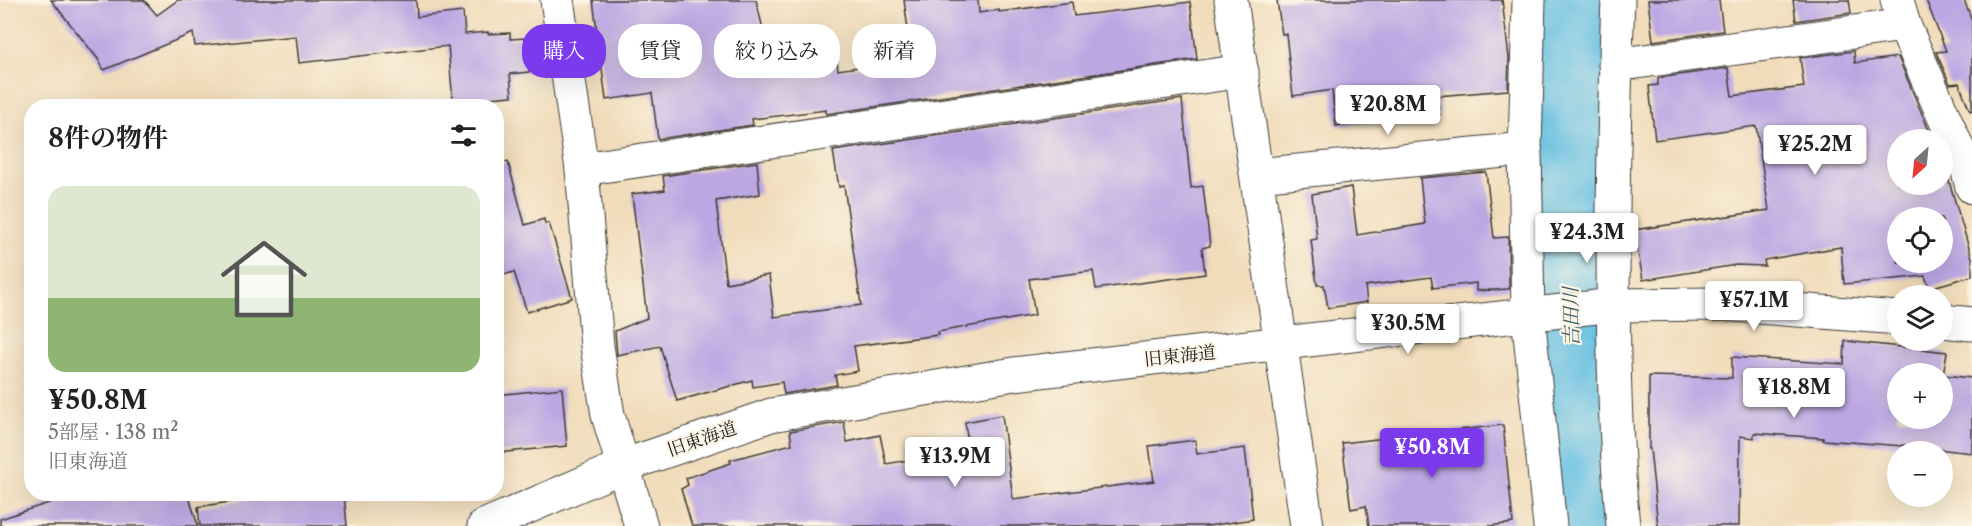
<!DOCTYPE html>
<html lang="ja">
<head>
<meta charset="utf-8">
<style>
  body { margin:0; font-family:"Libre Caslon Text","Noto Serif JP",serif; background:#f6f6f6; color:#222; height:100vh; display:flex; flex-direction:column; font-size:22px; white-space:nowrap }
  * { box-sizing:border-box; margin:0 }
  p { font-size:20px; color:#767676 }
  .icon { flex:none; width:33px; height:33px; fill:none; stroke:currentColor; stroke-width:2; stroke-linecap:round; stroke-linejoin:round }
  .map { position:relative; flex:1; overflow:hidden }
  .sheet { position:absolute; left:24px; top:99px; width:480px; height:402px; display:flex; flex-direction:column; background:#fff; border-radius:24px; box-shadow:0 6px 24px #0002 }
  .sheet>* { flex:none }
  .banner { position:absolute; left:522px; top:24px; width:570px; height:54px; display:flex; gap:12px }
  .needle { width:39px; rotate:207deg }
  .buttons { position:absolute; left:1887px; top:129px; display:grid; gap:12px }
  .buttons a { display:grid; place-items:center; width:66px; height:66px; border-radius:50%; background:#fff; box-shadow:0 6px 24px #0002; font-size:30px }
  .price { position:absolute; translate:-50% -51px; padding:0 14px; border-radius:6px; background:#fff; color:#222; font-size:20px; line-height:39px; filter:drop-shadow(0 2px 3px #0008) }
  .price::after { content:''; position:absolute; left:50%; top:36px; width:18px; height:14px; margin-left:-9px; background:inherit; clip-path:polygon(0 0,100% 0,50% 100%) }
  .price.selected { background:#7c3aed; color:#fff }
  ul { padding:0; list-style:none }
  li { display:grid; align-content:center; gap:12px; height:318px; padding:0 24px }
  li+li { border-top:2px solid #e0e0e0 }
  li span { display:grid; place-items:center; height:186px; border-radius:18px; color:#555 }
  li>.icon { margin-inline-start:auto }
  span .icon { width:108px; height:108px; fill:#fffc; stroke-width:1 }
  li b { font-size:26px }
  h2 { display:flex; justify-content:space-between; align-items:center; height:72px; padding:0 24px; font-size:26px }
  .chip { padding:0 21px; border-radius:24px; background:#fff; box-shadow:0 6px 24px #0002; font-size:21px; line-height:54px }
  .chip.selected { background:#7c3aed; color:#fff }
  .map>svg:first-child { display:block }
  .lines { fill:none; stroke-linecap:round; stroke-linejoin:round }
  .river { stroke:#65bfe2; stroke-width:76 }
  .building { fill:#bca7e3; fill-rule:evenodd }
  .minor-casing { stroke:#3c3934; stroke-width:35 }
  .minor { stroke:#fff; stroke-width:33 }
  .labels { text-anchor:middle; stroke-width:4.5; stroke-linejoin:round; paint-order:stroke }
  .street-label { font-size:18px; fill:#1c1c1c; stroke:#fcf5e5 }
  .water-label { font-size:20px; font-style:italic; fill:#395d6b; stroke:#fcf5e5 }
</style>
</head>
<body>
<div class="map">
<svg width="1972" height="526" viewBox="0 0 1972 526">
  <rect width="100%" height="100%" fill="#fcf5e5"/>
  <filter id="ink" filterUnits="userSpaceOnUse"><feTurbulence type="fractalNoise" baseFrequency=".0167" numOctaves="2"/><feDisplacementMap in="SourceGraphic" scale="12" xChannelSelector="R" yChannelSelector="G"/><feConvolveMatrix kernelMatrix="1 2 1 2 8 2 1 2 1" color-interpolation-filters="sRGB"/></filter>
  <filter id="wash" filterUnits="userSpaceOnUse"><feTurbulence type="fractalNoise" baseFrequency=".008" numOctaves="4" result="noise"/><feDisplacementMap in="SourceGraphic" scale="24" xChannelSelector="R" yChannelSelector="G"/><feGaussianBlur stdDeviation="1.35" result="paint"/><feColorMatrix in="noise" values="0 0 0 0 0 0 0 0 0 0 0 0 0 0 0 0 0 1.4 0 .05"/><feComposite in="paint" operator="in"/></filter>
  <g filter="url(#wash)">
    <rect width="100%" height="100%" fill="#f0dcba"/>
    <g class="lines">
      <!-- river -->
      <path class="river" d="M1578,0C1572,175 1563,351 1581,526"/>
    </g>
    <g id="blocks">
      <!-- building -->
      <g class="building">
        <polygon points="51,0 144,0 157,15 178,0 416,0 417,17 463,12 465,34 488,32 488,34 510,33 510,39 526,38 529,72 510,74 512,96 453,101 448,46 299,63 296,36 195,46 193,33 104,70 98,59"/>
        <polygon points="593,0 756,0 768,50 835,41 838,70 912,59 904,0 978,0 979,13 999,10 999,12 1072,2 1074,16 1190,2 1197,59 826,114 826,110 752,119 753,125 658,139 652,93 606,100"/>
        <polygon points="1277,0 1502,0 1509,58 1508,90 1437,96 1440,115 1336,126 1332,90 1293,96 1286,34 1282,34"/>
        <polygon points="1648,0 1719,0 1723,31 1653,41"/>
        <polygon points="1793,0 1849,0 1851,13 1796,21"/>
        <polygon points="1926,0 1964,0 1972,20 1972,110 1970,111 1959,83 1950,84 1936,52 1946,51"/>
        <path d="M1854,51L1855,63L1898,57L1933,140H1898V184H1942L1943,161L1972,258V276L1929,288L1925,276L1844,284L1841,247L1764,260L1765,266L1736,265L1643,280L1634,230L1769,210L1756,126L1655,140L1649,86L1658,85V78L1728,68L1732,96L1804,87L1800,58ZM1898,218H1942V262H1898Z"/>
        <polygon points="1182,99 1191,188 1203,186 1210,246 1202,248 1205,274 1096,289 1093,271 1029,279 1035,315 937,332 938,335 854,346 858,371 835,375 837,385 784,394 782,382 753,387 752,380 677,401 660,346 617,355 615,331 647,318 632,194 665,190 663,176 757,162 760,194 716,201 726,283 769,275 774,317 861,305 844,186 839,187 833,151"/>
        <polygon points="508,162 525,225 544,219 545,224 549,223 572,298 527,312 514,272 496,277 496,163"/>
        <polygon points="1486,172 1494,238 1508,237 1509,289 1476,291 1476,283 1433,288 1431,277 1365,286 1367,302 1328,308 1324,285 1317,285 1311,240 1317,239 1312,194 1351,187 1357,235 1425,224 1420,178"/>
        <path d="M1845,341L1947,352L1943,375L1972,378V453L1903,445V446L1823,440V438L1754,433V438L1740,436L1739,526H1658L1650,449H1649V376L1732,378V357L1844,364ZM1898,374H1942V418H1898Z"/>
        <polygon points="562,388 567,446 496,453 496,395"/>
        <polygon points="1002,415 1013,499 1154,481 1149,446 1195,440 1197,454 1245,448 1253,519 1208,526 692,526 681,489 688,485 686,478 731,463 730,460 792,444 790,431 844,422 847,442 880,435 886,464 969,450 965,422"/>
        <polygon points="1503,425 1513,523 1489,526 1369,526 1366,506 1351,509 1342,443"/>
        <polygon points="76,494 188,494 198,526 0,526 0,519"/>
        <polygon points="281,494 344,494 347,526 200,526 198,507"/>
      </g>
    </g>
  </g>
  <g filter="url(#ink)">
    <use href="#blocks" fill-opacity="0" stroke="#3c3934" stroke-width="1.5"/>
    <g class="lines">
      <!-- minor casing -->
      <g class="minor-casing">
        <g id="minor">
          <polyline points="557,0 582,169 597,346 608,415 641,526"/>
          <polyline points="1231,0 1307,526"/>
          <polyline points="1529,0 1525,149 1528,315 1550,526"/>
          <path d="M1618,0C1615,70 1614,140 1613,210C1613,316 1613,421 1623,526"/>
          <polyline points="1897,0 1904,25 1968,172 1972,187"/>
          <polyline points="1615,65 1904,25"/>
          <polyline points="582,169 1242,71"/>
          <polyline points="1257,175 1525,149"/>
          <polyline points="1942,321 1972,324"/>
          <polyline points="484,526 623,466 771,415 1014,374 1613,305 1721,304 1898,318"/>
        </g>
      </g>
      <!-- minor -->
      <use href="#minor" class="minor"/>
    </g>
  </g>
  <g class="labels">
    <!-- street labels -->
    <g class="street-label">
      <text transform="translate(1180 356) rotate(-6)" y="6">旧東海道</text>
      <text transform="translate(702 439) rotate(-19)" y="6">旧東海道</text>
    </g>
    <!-- water labels -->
    <g class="water-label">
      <text transform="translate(1571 317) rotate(-91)" y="7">吉田川</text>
    </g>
  </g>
</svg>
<div class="buttons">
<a><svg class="needle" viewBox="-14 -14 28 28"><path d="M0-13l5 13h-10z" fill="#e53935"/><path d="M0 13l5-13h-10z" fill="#767676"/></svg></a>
<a><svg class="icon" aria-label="locate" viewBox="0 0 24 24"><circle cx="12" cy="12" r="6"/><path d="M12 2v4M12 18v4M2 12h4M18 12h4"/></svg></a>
<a><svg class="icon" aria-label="layers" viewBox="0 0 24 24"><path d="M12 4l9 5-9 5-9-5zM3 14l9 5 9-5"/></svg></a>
<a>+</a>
<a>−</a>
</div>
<b class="price" style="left:1388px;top:136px">¥20.8M</b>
<b class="price" style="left:1815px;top:176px">¥25.2M</b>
<b class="price" style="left:1587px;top:264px">¥24.3M</b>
<b class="price" style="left:1754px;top:332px">¥57.1M</b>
<b class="price" style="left:1408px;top:355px">¥30.5M</b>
<b class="price" style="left:1794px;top:419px">¥18.8M</b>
<b class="price selected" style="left:1432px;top:479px">¥50.8M</b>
<b class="price" style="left:955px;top:488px">¥13.9M</b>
<div class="banner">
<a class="chip selected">購入</a>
<a class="chip">賃貸</a>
<a class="chip">絞り込み</a>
<a class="chip">新着</a>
</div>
<section class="sheet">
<h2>8件の物件<svg class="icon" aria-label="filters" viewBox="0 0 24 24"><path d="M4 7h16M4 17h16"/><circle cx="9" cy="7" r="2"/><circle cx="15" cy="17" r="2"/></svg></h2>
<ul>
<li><span style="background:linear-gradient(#dfe7d0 60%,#8fb573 0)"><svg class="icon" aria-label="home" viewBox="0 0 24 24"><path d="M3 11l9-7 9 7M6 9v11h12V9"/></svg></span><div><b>¥50.8M</b><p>5部屋 · 138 m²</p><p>旧東海道</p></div></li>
</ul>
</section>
</div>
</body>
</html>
